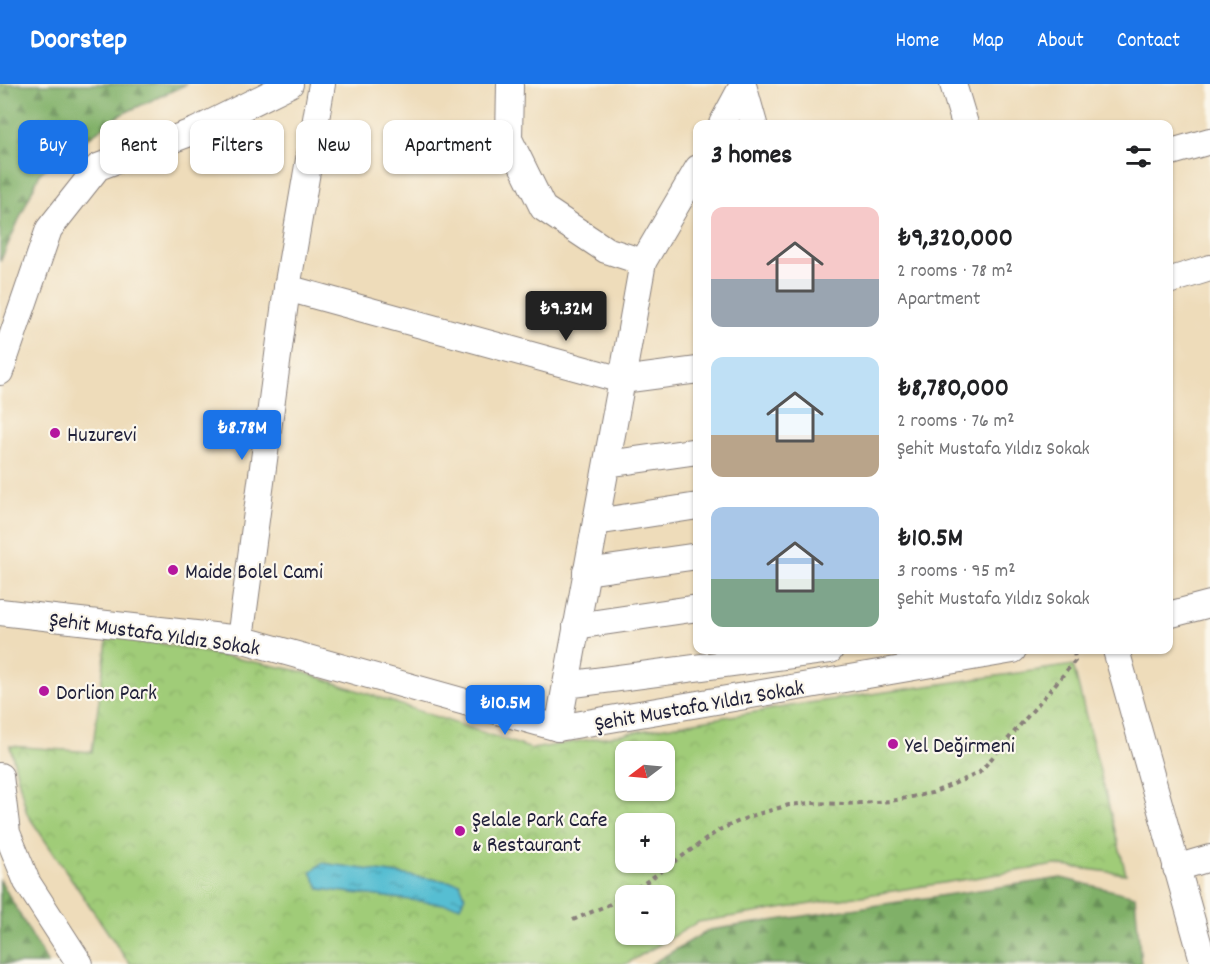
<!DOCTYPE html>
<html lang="en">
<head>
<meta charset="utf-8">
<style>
  body { margin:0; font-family:Dekko,sans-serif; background:#f2f2f2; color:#202124; height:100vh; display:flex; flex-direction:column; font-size:22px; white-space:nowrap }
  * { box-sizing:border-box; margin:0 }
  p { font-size:20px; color:#757577 }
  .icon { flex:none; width:33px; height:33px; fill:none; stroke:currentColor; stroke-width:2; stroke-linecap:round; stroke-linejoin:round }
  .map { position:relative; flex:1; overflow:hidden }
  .details { position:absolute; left:693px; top:36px; width:480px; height:534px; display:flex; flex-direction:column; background:#fff; border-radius:12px; box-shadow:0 2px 4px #0004 }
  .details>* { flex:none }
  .guide { position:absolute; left:18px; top:36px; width:570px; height:54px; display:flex; gap:12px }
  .needle { width:39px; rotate:254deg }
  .buttons { position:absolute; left:615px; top:657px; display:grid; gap:12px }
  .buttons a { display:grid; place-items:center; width:60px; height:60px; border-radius:12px; background:#fff; box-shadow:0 2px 4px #0004; font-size:30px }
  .price { position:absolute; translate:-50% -51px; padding:0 14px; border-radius:6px; background:#1a73e8; color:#fff; font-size:20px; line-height:39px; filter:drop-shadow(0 2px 3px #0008) }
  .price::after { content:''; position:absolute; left:50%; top:36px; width:18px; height:14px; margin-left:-9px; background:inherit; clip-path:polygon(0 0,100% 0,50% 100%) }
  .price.active { background:#222; color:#fff }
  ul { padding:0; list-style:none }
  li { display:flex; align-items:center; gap:18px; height:150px; padding:0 18px }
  li span { display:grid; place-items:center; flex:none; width:168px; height:120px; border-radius:12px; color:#555 }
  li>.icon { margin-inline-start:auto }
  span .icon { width:72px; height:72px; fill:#fffc; stroke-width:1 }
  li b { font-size:26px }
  h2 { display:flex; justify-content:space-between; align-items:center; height:72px; padding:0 18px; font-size:26px }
  .chip { padding:0 21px; border-radius:12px; background:#fff; box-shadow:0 2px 4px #0004; font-size:21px; line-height:54px }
  .chip.active { background:#1a73e8; color:#fff }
  header { display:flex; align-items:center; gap:36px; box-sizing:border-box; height:84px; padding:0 30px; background:#1a73e8; color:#fff }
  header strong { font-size:28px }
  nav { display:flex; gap:33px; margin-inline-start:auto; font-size:21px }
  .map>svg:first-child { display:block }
  .forest { fill:url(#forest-firs); stroke:#516952; stroke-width:1.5 }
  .park { fill:url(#park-crowns); stroke:#61775a; stroke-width:1.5; fill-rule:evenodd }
  .water { fill:url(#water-ripples); stroke:#3c7086; stroke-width:1.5 }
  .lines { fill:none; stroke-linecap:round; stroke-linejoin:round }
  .minor-casing { stroke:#887f7a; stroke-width:28 }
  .path { stroke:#887f7a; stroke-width:4; stroke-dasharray:4.5 4.5; stroke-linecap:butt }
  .minor { stroke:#fff; stroke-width:26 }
  .poi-dot { fill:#b5179e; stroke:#fbf7ec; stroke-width:2 }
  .labels { text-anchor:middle; stroke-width:4.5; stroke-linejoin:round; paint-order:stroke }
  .poi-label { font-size:22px; fill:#22223b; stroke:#fbf7ec; text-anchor:start }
  .street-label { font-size:22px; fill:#22223b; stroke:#fbf7ec }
</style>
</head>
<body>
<header>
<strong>Doorstep</strong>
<nav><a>Home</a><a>Map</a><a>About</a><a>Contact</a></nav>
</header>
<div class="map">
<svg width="1210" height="880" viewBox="0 0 1210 880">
  <defs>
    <pattern id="forest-firs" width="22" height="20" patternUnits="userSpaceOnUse" patternTransform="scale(1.5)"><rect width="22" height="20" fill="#80b068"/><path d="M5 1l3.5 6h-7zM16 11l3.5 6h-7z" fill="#688f57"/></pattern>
    <pattern id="park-crowns" width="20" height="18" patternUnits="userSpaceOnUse" patternTransform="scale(1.5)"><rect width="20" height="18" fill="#a0cc78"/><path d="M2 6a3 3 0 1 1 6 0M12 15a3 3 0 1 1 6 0" fill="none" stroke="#8aaf69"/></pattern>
    <pattern id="water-ripples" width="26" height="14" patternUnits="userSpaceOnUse" patternTransform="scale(1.5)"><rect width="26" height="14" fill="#56bed2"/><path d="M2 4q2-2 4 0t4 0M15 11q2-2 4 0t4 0" fill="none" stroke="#479aac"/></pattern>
  </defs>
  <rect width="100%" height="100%" fill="#fbf7ec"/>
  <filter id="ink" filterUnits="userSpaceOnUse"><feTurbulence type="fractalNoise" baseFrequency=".0167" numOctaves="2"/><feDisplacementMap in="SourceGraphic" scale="12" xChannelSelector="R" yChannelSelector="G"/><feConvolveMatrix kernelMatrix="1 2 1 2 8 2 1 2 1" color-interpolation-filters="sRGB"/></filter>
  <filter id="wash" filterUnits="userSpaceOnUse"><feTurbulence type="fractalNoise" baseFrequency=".008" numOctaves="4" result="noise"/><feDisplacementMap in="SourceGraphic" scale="24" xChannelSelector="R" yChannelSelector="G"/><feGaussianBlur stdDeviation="1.35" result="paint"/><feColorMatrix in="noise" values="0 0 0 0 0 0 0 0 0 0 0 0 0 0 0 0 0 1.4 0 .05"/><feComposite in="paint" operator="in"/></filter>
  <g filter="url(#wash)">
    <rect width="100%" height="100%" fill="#eedcba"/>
    <!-- forest -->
    <g class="forest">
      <polygon points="0,0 187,0 120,31 40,89 0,178"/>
      <polygon points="1061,794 1135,812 1141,880 651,880 709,846"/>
      <polygon points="0,796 48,880 0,880"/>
    </g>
    <!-- park -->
    <path class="park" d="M108,549L300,587L532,665L809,619L1073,581L1126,790L1055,781L698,838L626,880H131L126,875L27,730L10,662L92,668ZM626,668H664V706H626ZM626,740H664V778H626ZM626,812H664V850H626Z"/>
    <!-- water -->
    <polygon class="water" points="322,779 460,799 465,812 460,822 320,805 311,788"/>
  </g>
  <g filter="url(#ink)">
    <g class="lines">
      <!-- minor casing -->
      <g class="minor-casing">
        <g id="minor">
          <polyline points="322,0 287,204 622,296 558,644"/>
          <polyline points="510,0 509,55 543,124 606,166 643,178"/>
          <polyline points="953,0 965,40"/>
          <polyline points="743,1 754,40"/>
          <polyline points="722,40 743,1"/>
          <polyline points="1168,69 1210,57"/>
          <polyline points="698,84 643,178 622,296 698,286"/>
          <polyline points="1168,197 1210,184"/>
          <polyline points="0,288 49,145 98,83 195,47 290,0"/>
          <polyline points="607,380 698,367"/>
          <polyline points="596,438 698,422"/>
          <polyline points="586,488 698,472"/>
          <polyline points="0,528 240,555 558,644 1013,566"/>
          <polyline points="1168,531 1210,520"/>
          <polyline points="576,542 698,524"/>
          <polyline points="240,555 287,204"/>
          <polyline points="1116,566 1204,880"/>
          <polyline points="566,601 830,566"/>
          <polyline points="0,692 7,749 27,798 80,880"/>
          <polyline points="1176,784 1210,774"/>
        </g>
      </g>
      <!-- path -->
      <polyline class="path" points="573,836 610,820 646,798 719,746 751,732 789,721 810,719 845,720 891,717 932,709 979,689 1075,577 1074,566"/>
      <!-- minor -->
      <use href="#minor" class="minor"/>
    </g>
  </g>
  <!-- markers -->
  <g class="poi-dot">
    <circle cx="55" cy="349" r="6"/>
    <circle cx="173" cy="486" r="6"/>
    <circle cx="44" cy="607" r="6"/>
    <circle cx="893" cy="660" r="6"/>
    <circle cx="460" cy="747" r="6"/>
  </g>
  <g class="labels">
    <!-- poi labels -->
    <g class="poi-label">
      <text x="67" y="357">Huzurevi</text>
      <text x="185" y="494">Maide Bolel Cami</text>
      <text x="56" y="615">Dorlion Park</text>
      <text x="905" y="668">Yel Değirmeni</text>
      <text x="472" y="742">Şelale Park Cafe<tspan x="472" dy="25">&amp; Restaurant</tspan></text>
    </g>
    <!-- street labels -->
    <g class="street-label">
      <text transform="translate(155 548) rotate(8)" y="8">Şehit Mustafa Yıldız Sokak</text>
      <text transform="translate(699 620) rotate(-10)" y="8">Şehit Mustafa Yıldız Sokak</text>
    </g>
  </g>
</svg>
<div class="buttons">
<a><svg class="needle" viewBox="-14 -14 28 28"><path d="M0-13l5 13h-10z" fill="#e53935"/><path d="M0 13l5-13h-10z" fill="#757577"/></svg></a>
<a>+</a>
<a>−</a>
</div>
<b class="price active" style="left:566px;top:258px">₺9.32M</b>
<b class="price" style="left:242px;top:377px">₺8.78M</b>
<b class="price" style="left:505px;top:652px">₺10.5M</b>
<div class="guide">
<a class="chip active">Buy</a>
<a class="chip">Rent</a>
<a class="chip">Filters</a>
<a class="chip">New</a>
<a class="chip">Apartment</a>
</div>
<section class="details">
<h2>3 homes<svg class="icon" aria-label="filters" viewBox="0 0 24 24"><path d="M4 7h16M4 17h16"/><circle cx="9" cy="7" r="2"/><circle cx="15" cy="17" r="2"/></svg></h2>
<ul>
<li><span style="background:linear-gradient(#f6c9c9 60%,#9aa5b1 0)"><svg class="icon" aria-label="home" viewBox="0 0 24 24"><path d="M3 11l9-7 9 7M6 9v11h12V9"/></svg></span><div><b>₺9,320,000</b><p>2 rooms · 78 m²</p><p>Apartment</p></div></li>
<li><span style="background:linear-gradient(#bfe0f5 65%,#b9a48a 0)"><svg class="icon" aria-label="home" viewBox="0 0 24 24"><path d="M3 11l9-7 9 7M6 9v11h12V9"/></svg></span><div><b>₺8,780,000</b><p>2 rooms · 76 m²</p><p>Şehit Mustafa Yıldız Sokak</p></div></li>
<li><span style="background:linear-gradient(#a9c7e8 60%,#7fa58c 0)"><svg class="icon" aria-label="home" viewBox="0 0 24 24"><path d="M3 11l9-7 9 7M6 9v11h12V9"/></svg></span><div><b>₺10.5M</b><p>3 rooms · 95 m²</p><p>Şehit Mustafa Yıldız Sokak</p></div></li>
</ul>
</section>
</div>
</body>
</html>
